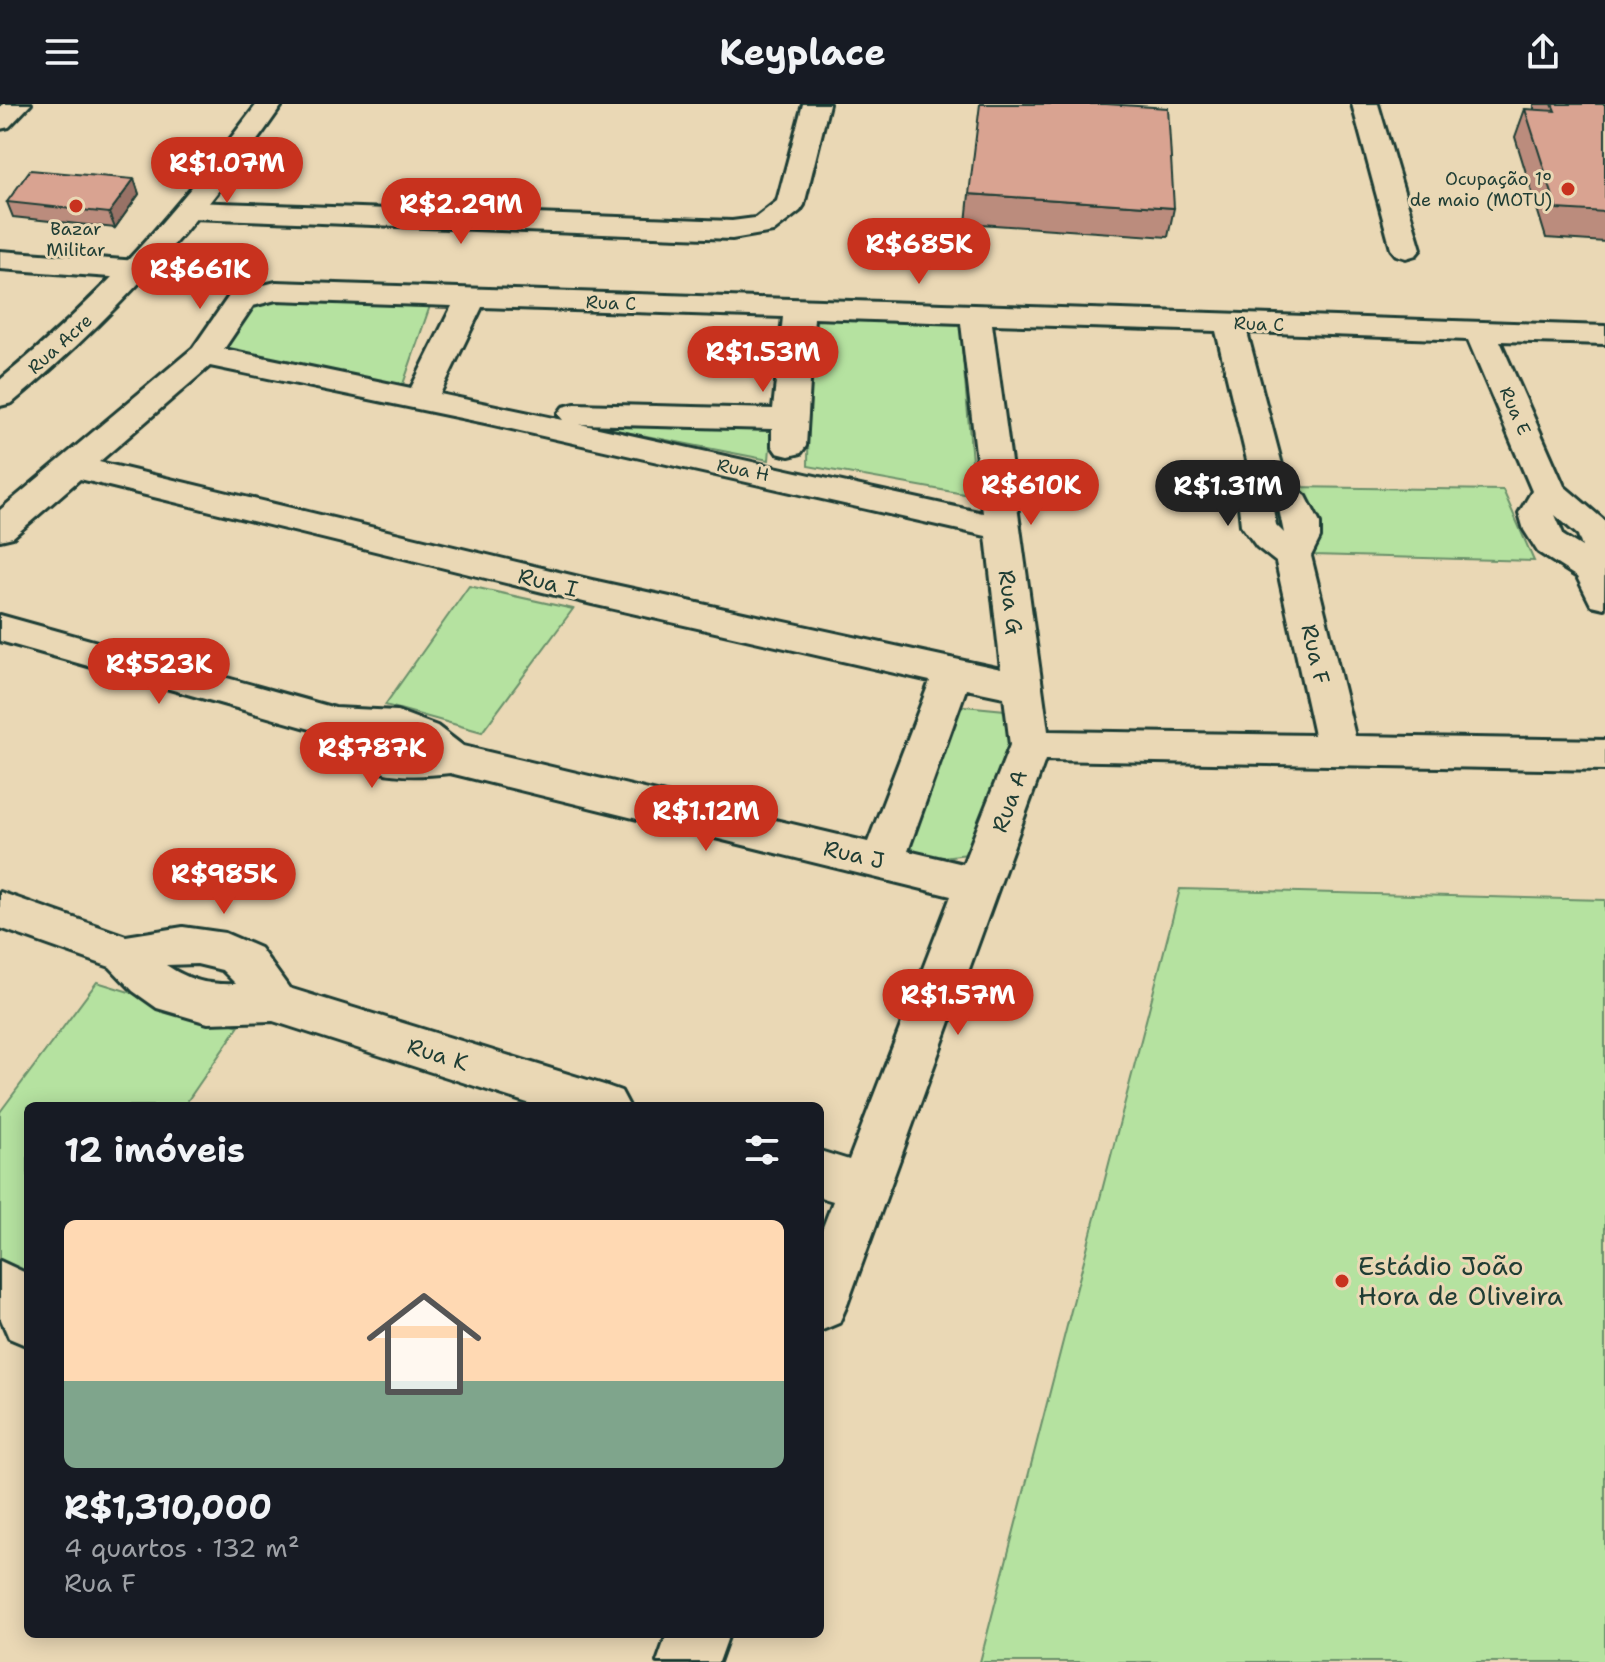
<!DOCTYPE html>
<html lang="pt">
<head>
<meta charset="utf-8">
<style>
  body { margin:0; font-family:"Shantell Sans",sans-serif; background:#20242c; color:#f1f3f6; height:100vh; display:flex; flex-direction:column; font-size:30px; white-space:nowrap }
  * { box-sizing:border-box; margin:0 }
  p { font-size:26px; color:#9ea1a6 }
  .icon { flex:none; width:44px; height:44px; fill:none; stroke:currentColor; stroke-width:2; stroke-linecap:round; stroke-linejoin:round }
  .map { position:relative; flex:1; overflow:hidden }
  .panel { position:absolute; left:24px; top:998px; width:800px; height:536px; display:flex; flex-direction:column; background:#171b24; border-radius:12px; box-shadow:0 4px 20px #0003 }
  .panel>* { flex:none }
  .price { position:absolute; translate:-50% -68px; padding:0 18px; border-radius:28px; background:#c8321e; color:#fff; font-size:26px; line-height:52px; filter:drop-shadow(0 2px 4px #0008) }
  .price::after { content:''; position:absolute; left:50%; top:48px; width:24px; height:18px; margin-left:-12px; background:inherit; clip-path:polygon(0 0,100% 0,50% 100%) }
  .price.selected { background:#222; color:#fff }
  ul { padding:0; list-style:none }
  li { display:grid; align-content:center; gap:16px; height:424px; padding:0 40px }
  li span { display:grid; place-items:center; height:248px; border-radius:12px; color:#555 }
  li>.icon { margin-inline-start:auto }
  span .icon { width:144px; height:144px; fill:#fffc; stroke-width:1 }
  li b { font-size:34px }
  h2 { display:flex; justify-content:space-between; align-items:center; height:96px; padding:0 40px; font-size:34px }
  header { display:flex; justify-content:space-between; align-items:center; height:104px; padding:0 40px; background:#171b24; font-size:36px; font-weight:700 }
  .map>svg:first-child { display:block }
  .green { fill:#b5e2a0; stroke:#6a906a; stroke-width:2 }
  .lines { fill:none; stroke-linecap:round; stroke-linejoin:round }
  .minor-casing { stroke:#1f3d34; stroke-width:6 }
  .major-casing { stroke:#1f3d34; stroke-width:6 }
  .minor { fill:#ead8b5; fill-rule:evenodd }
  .major { fill:#ead8b5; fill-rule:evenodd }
  .wall { fill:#bb8c7d; stroke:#1f3d34; stroke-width:2 }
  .shaded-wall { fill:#987266; stroke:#1f3d34; stroke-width:2 }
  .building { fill:#d9a391; stroke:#1f3d34; stroke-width:2 }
  .poi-dot { fill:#c8321e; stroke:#ead8b5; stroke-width:3 }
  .labels { text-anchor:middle; stroke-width:6; stroke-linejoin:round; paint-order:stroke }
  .far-poi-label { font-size:18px; fill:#1f3d34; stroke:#ead8b5; text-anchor:end }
  .far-street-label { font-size:18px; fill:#1f3d34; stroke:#ead8b5 }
  .street-label { font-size:22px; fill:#1f3d34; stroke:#ead8b5 }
  .near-poi-label { font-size:26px; fill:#1f3d34; stroke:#ead8b5; text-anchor:start }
</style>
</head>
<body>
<header><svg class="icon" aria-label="menu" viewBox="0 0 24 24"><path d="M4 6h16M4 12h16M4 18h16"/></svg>Keyplace<svg class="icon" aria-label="share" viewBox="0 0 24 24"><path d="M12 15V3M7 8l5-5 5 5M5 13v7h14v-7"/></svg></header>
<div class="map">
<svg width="1605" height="1558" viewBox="0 0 1605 1558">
  <rect width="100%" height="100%" fill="#ead8b5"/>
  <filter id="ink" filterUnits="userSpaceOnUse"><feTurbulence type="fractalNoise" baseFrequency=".0125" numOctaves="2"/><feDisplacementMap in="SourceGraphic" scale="16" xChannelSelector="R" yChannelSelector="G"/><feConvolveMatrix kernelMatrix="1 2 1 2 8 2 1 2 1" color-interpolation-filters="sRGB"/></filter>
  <g filter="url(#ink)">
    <!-- green -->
    <g class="green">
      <polygon points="247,195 431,199 402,283 215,247"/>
      <polygon points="810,213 960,219 975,392 808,362"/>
      <polygon points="559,315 772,318 769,356"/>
      <polygon points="1292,383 1503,386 1534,457 1313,451"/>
      <polygon points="469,482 573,505 482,628 385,601"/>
      <polygon points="964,602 1005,606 1012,630 968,750 924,755 908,740 942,621"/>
      <polygon points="1180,785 1605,796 1605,1558 980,1558"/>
      <polygon points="97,878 239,922 184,1002 28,1002 28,1180 0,1170 0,1008"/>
    </g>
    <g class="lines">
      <!-- minor casing -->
      <g class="minor-casing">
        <g id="minor">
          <polygon points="3,0 31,0 9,23 0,25 0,3"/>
          <polygon points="803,0 829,0 804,101 800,107 773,128 732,135 191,114 181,112 177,106 181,100 191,98 732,117 755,114 777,97"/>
          <polygon points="1352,0 1378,0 1421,145 1416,151 1406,154 1396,151 1391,145"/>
          <polygon points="0,147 138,157 148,160 153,166 148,172 138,175 0,165"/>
          <path d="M276,178L1605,222V240L1500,237L1564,382L1605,417L1604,504L1591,501L1577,473L1538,448L1524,426L1519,409L1532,387L1468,236L1247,228L1286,376L1306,392L1320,419V434L1311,452L1355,632L1605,636V666L1045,656L847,1201L839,1219L820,1227V1131L833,1097L820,1093V1047L849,1056L951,792L450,669C397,675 356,673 321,628L0,537V511L335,604L397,607L437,622L463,642L868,738L930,577L592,500L80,375L13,433L0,436V406L193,244L231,189ZM276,196L452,202L411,284L224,245L253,202ZM482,203L783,213L773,305L575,300L563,303L558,310L563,316L440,290ZM814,214L961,219L983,409L580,320L772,325V342L777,349L789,352L801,349L806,342ZM992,220L1216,227L1252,377L1238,393L1241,421L1257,443L1276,458L1314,631L1048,627ZM210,262L485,319L986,432L1001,565L592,476L99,358ZM1272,400L1279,405L1284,429L1276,421ZM1555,411L1578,431L1582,443L1564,432ZM966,585L1004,593L1010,641L963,760L908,747ZM373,633L393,635L407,642L387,640Z"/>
          <path d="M0,788L126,832L183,823L225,829L260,844L289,884L604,981L621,987L629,1002H537L273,917L208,919L157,904L133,887L110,863L0,824ZM197,860L222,866L236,880C208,881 190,877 166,861Z"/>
          <polygon points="0,1157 28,1170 28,1242 9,1234 0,1213"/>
          <polygon points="667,1530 729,1530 719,1558 657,1558"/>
        </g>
      </g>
      <!-- major casing -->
      <g class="major-casing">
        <path id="major" d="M257,0H283C205,113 117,211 12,299L0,302V276C104,191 177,106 257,0Z"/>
      </g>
      <!-- minor -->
      <use href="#minor" class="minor"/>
      <!-- major -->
      <use href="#major" class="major"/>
    </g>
    <!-- wall -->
    <g class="wall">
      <polygon points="1534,0 1605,0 1605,138 1546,134 1515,33 1525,5 1534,6"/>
      <polygon points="134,75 139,90 115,124 13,113 7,98"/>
      <polygon points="969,90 1174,104 1168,133 966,119"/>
    </g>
    <!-- shaded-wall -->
    <polygon class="shaded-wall" points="134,75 139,90 115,124 109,109"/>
    <!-- building -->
    <g class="building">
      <polygon points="980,0 1106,0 1168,4 1174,104 969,90"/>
      <polygon points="1552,0 1605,0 1605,108 1557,105 1525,5 1555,7"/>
      <polygon points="30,66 134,75 109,109 7,98"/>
    </g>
  </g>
  <!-- markers -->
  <g class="poi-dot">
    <circle cx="1568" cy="85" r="8"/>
    <circle cx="76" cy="102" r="8"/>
    <circle cx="1342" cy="1177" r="8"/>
  </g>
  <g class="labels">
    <!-- far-poi labels -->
    <g class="far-poi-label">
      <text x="1552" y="81">Ocupação 1º<tspan x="1552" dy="21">de maio (MOTU)</tspan></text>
      <text x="76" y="131" text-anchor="middle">Bazar<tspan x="76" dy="21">Militar</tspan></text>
    </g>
    <!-- far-street labels -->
    <g class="far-street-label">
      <text transform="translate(611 199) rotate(2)" y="6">Rua C</text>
      <text transform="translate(1259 220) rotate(2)" y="6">Rua C</text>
      <text transform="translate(60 240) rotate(-42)" y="6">Rua Acre</text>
      <text transform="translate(1515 307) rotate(66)" y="6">Rua E</text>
      <text transform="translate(743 366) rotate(12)" y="6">Rua H</text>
    </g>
    <!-- street labels -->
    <g class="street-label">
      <text transform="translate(548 478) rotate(14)" y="8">Rua I</text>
      <text transform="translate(1011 498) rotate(82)" y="8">Rua G</text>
      <text transform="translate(1316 550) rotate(77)" y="8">Rua F</text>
      <text transform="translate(1009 697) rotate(-70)" y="8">Rua A</text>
      <text transform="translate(854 750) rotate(13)" y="8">Rua J</text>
      <text transform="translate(438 950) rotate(17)" y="8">Rua K</text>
    </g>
    <!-- near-poi labels -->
    <g class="near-poi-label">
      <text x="1358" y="1171">Estádio João<tspan x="1358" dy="30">Hora de Oliveira</tspan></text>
    </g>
  </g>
</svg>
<b class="price" style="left:227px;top:101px">R$1.07M</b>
<b class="price" style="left:461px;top:142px">R$2.29M</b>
<b class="price" style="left:919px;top:182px">R$685K</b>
<b class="price" style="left:200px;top:207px">R$661K</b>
<b class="price" style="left:763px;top:290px">R$1.53M</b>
<b class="price" style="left:1031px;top:423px">R$610K</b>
<b class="price selected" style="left:1228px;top:424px">R$1.31M</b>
<b class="price" style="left:159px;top:602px">R$523K</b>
<b class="price" style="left:372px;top:686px">R$787K</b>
<b class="price" style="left:706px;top:749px">R$1.12M</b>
<b class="price" style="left:224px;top:812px">R$985K</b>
<b class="price" style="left:958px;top:933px">R$1.57M</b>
<section class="panel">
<h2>12 imóveis<svg class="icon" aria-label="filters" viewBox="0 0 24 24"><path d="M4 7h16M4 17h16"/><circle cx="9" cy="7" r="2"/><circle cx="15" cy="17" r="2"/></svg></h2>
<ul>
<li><span style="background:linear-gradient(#ffd9b3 65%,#7fa58c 0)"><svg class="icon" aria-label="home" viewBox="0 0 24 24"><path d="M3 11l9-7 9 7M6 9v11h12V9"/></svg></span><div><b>R$1,310,000</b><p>4 quartos · 132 m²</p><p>Rua F</p></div></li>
</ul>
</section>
</div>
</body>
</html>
